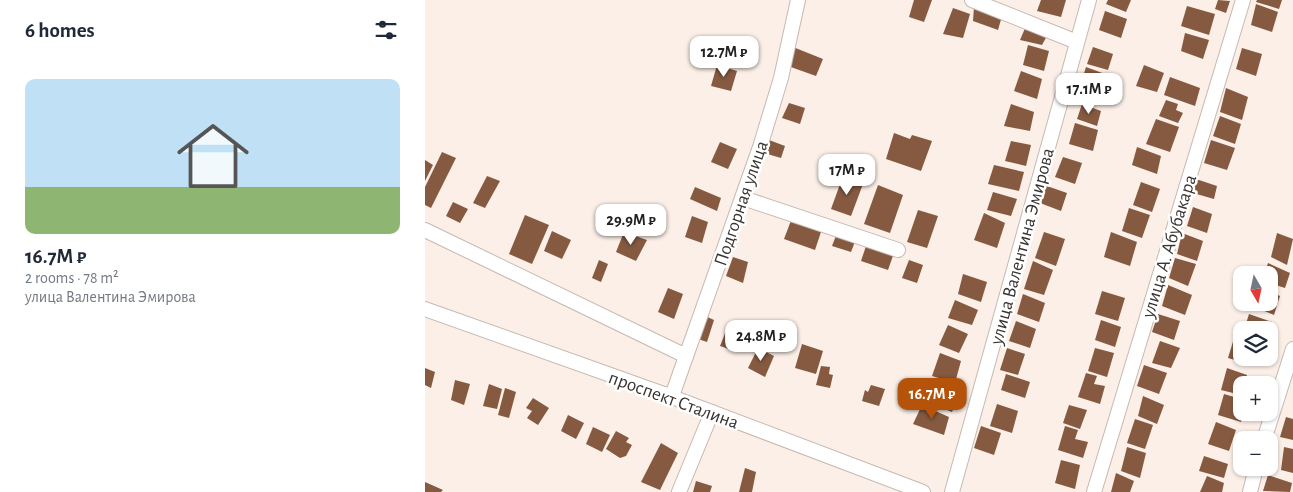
<!DOCTYPE html>
<html lang="en">
<head>
<meta charset="utf-8">
<style>
  body { margin:0; font-family:"Alegreya Sans",sans-serif; background:#f2f2f3; color:#1f2937; height:100vh; display:flex; flex-direction:column; font-size:19px; white-space:nowrap }
  * { box-sizing:border-box; margin:0 }
  p { font-size:16px; color:#747a83 }
  .icon { flex:none; width:28px; height:28px; fill:none; stroke:currentColor; stroke-width:2; stroke-linecap:round; stroke-linejoin:round }
  .map { position:relative; flex:1; overflow:hidden }
  .side { display:flex; flex-direction:column; background:#fff; width:425px }
  .side>* { flex:none }
  .needle { width:32px; rotate:171deg }
  .buttons { position:absolute; left:808px; top:266px; display:grid; gap:10px }
  .buttons a { display:grid; place-items:center; width:45px; height:45px; border-radius:10px; background:#fff; box-shadow:0 1px 4px #0004; font-size:25px }
  .price { position:absolute; translate:-50% -42px; padding:0 11px; border-radius:10px; background:#fff; color:#222; font-size:16px; line-height:32px; filter:drop-shadow(0 1px 2px #0008) }
  .price::after { content:''; position:absolute; left:50%; top:30px; width:15px; height:11px; margin-left:-8px; background:inherit; clip-path:polygon(0 0,100% 0,50% 100%) }
  .price.on { background:#b45309; color:#fff }
  ul { padding:0; list-style:none }
  li { display:grid; align-content:center; gap:10px; height:265px; padding:0 25px }
  li+li { border-top:1px solid #e0e1e3 }
  li span { display:grid; place-items:center; height:155px; border-radius:10px; color:#555 }
  li>.icon { margin-inline-start:auto }
  span .icon { width:90px; height:90px; fill:#fffc; stroke-width:1 }
  li b { font-size:21px }
  h2 { display:flex; justify-content:space-between; align-items:center; height:60px; padding:0 25px; font-size:21px }
  main { display:flex; flex:1; min-height:0 }
  .map>svg:first-child { display:block }
  .building { fill:#865a40 }
  .lines { fill:none; stroke-linecap:round; stroke-linejoin:round }
  .minor-casing { stroke:#c5b9b3; stroke-width:16 }
  .minor { stroke:#fff; stroke-width:14 }
  .labels { text-anchor:middle; stroke-width:5; stroke-linejoin:round; paint-order:stroke }
  .street-label { font-size:19px; fill:#393432; stroke:#fff }
</style>
</head>
<body>
<main>
<section class="side">
<h2>6 homes<svg class="icon" aria-label="filters" viewBox="0 0 24 24"><path d="M4 7h16M4 17h16"/><circle cx="9" cy="7" r="2"/><circle cx="15" cy="17" r="2"/></svg></h2>
<ul>
<li><span style="background:linear-gradient(#bfe0f5 70%,#8fb573 0)"><svg class="icon" aria-label="home" viewBox="0 0 24 24"><path d="M3 11l9-7 9 7M6 9v11h12V9"/></svg></span><div><b>16.7M ₽</b><p>2 rooms · 78 m²</p><p>улица Валентина Эмирова</p></div></li>
</ul>
</section>
<div class="map">
<svg width="868" height="492" viewBox="0 0 868 492">
  <rect width="100%" height="100%" fill="#fbefe7"/>
  <!-- building -->
  <g class="building">
    <polygon points="489,0 507,0 499,22 484,17"/>
    <polygon points="616,0 641,0 636,17 612,11"/>
    <polygon points="683,0 706,0 701,12 681,4"/>
    <polygon points="793,0 805,1 801,13 790,9"/>
    <polygon points="832,0 857,0 854,9 831,2"/>
    <polygon points="831,4 853,12 847,32 826,25"/>
    <polygon points="762,6 790,14 784,35 756,26"/>
    <polygon points="549,7 577,16 573,30 548,21"/>
    <polygon points="528,8 545,14 538,38 518,34"/>
    <polygon points="680,11 702,19 696,38 674,30"/>
    <polygon points="601,26 623,34 617,45 595,40"/>
    <polygon points="760,33 784,40 778,59 756,51"/>
    <polygon points="603,45 624,51 619,71 598,65"/>
    <polygon points="368,47 398,59 391,76 363,66"/>
    <polygon points="668,47 688,54 683,70 662,64"/>
    <polygon points="817,48 837,54 831,76 811,69"/>
    <polygon points="292,65 312,71 306,91 286,86"/>
    <polygon points="719,65 739,73 732,92 711,86"/>
    <polygon points="661,67 680,74 673,93 655,86"/>
    <polygon points="596,71 617,79 612,99 589,91"/>
    <polygon points="745,77 775,88 770,106 739,95"/>
    <polygon points="801,88 823,97 817,120 795,112"/>
    <polygon points="741,100 753,104 751,110 758,113 753,123 734,116"/>
    <polygon points="364,103 380,108 375,124 357,118"/>
    <polygon points="586,104 609,112 605,131 579,126"/>
    <polygon points="657,104 676,111 672,126 652,119"/>
    <polygon points="795,116 816,124 810,144 788,136"/>
    <polygon points="731,119 754,127 745,152 721,144"/>
    <polygon points="650,123 673,130 668,151 644,144"/>
    <polygon points="469,133 485,139 487,135 507,141 496,171 461,159"/>
    <polygon points="344,140 360,146 356,158 339,153"/>
    <polygon points="786,140 810,148 802,170 779,163"/>
    <polygon points="586,141 606,145 601,166 580,161"/>
    <polygon points="295,142 312,149 303,169 286,162"/>
    <polygon points="712,147 736,156 732,174 707,165"/>
    <polygon points="17,152 31,158 6,208 0,205 0,187"/>
    <polygon points="638,157 657,163 650,184 630,177"/>
    <polygon points="0,160 8,165 0,181"/>
    <polygon points="569,165 599,172 594,191 563,184"/>
    <polygon points="62,176 75,181 60,208 48,203"/>
    <polygon points="418,176 438,184 426,216 406,209"/>
    <polygon points="771,179 792,186 789,199 768,193"/>
    <polygon points="716,182 735,189 727,212 708,205"/>
    <polygon points="453,185 478,195 465,233 439,224"/>
    <polygon points="619,185 642,193 636,211 615,203"/>
    <polygon points="270,187 296,198 292,211 265,199"/>
    <polygon points="568,192 592,199 586,216 562,210"/>
    <polygon points="28,202 43,209 35,223 21,216"/>
    <polygon points="768,207 787,214 782,233 762,226"/>
    <polygon points="704,208 725,215 717,238 697,231"/>
    <polygon points="493,210 513,216 502,248 482,242"/>
    <polygon points="559,213 580,223 572,248 549,240"/>
    <polygon points="100,215 124,225 107,264 84,254"/>
    <polygon points="267,216 283,222 277,243 260,237"/>
    <polygon points="367,218 397,229 390,250 359,239"/>
    <polygon points="127,231 146,240 137,259 119,251"/>
    <polygon points="199,232 222,240 211,261 191,252"/>
    <polygon points="619,232 640,239 631,266 610,258"/>
    <polygon points="686,232 712,242 705,266 679,257"/>
    <polygon points="412,233 431,239 426,252 407,246"/>
    <polygon points="757,233 778,241 772,261 752,254"/>
    <polygon points="852,233 868,239 862,265 846,257"/>
    <polygon points="442,243 469,253 463,270 436,261"/>
    <polygon points="308,257 323,262 318,283 301,276"/>
    <polygon points="750,258 771,264 763,286 744,278"/>
    <polygon points="174,260 183,264 176,282 167,278"/>
    <polygon points="484,260 498,265 492,283 477,278"/>
    <polygon points="608,261 628,270 619,295 599,289"/>
    <polygon points="843,263 865,273 860,288 844,283 844,275 839,275"/>
    <polygon points="538,274 562,282 556,302 533,294"/>
    <polygon points="743,285 767,295 760,315 737,306"/>
    <polygon points="243,288 258,294 249,319 233,312"/>
    <polygon points="677,291 700,298 693,321 670,314"/>
    <polygon points="844,291 855,296 849,315 826,305 827,302 844,302"/>
    <polygon points="598,294 620,303 614,322 592,314"/>
    <polygon points="530,300 553,310 547,325 523,318"/>
    <polygon points="733,314 755,321 749,340 727,332"/>
    <polygon points="824,314 847,322 844,330 819,330"/>
    <polygon points="278,315 289,320 282,342 270,338"/>
    <polygon points="676,320 696,327 690,347 670,340"/>
    <polygon points="591,321 611,329 605,348 584,341"/>
    <polygon points="523,325 543,334 534,353 514,345"/>
    <polygon points="303,326 317,332 310,351 295,346"/>
    <polygon points="810,335 816,337 816,358 826,358 823,364 803,358"/>
    <polygon points="735,341 755,348 746,368 727,363"/>
    <polygon points="377,344 398,351 391,374 370,368"/>
    <polygon points="333,348 349,356 340,377 323,368"/>
    <polygon points="582,348 600,354 593,375 575,370"/>
    <polygon points="670,348 689,353 682,377 663,371"/>
    <polygon points="515,353 536,361 530,383 507,376"/>
    <polygon points="719,365 742,373 734,394 712,386"/>
    <polygon points="396,366 405,367 404,374 408,375 405,388 391,385"/>
    <polygon points="0,368 10,372 6,388 0,385"/>
    <polygon points="802,368 822,375 820,385 816,385 816,395 796,390"/>
    <polygon points="661,373 672,376 669,384 680,386 675,404 653,397"/>
    <polygon points="581,374 605,382 600,398 576,390"/>
    <polygon points="30,380 45,384 39,405 26,400"/>
    <polygon points="64,384 77,389 72,409 58,406"/>
    <polygon points="446,385 460,389 454,406 437,401 440,390 443,392"/>
    <polygon points="508,385 533,397 527,412 502,402"/>
    <polygon points="80,388 91,392 84,418 73,415"/>
    <polygon points="799,394 816,399 816,412 819,412 816,422 793,415"/>
    <polygon points="718,396 739,405 732,424 713,416"/>
    <polygon points="108,398 124,408 113,425 102,418 107,411 101,408"/>
    <polygon points="572,404 593,411 587,433 565,426"/>
    <polygon points="497,405 524,417 519,435 488,424"/>
    <polygon points="644,405 662,410 655,429 638,423"/>
    <polygon points="143,415 159,423 151,439 136,431"/>
    <polygon points="861,417 868,419 868,440 855,437"/>
    <polygon points="710,419 728,425 720,449 702,443"/>
    <polygon points="791,422 811,430 804,451 783,444"/>
    <polygon points="556,426 576,433 569,455 549,448"/>
    <polygon points="640,426 653,430 650,439 663,442 658,458 633,450"/>
    <polygon points="168,427 185,435 177,452 161,444"/>
    <polygon points="191,431 204,438 201,442 207,445 201,456 195,458 181,449"/>
    <polygon points="236,443 253,453 235,490 216,482"/>
    <polygon points="702,447 721,453 715,478 696,471"/>
    <polygon points="859,447 868,449 868,473 856,470"/>
    <polygon points="779,456 803,464 799,478 774,471"/>
    <polygon points="636,460 655,465 650,489 630,483"/>
    <polygon points="320,468 331,472 327,492 314,492"/>
    <polygon points="691,473 709,481 705,492 686,492"/>
    <polygon points="843,475 867,483 865,492 838,491"/>
    <polygon points="782,476 799,483 797,492 775,492"/>
    <polygon points="271,481 287,486 285,492 268,492"/>
    <polygon points="0,482 18,490 16,492 0,492"/>
  </g>
  <g class="lines">
    <!-- minor casing -->
    <g class="minor-casing">
      <g id="minor">
        <polyline points="547,0 652,42"/>
        <polyline points="318,198 473,250"/>
        <polyline points="0,230 261,356"/>
        <polyline points="0,309 239,394 498,492"/>
        <polyline points="239,394 247,396 335,147 356,78 373,0"/>
        <polyline points="839,440 868,349"/>
        <polyline points="254,492 287,412"/>
        <polyline points="527,492 664,0"/>
        <polyline points="669,492 818,0"/>
        <polyline points="825,492 831,468"/>
      </g>
    </g>
    <!-- minor -->
    <use href="#minor" class="minor"/>
  </g>
  <g class="labels">
    <!-- street labels -->
    <g class="street-label">
      <text transform="translate(315 203) rotate(-71)" y="7">Подгорная улица</text>
      <text transform="translate(596 246) rotate(-75)" y="7">улица Валентина Эмирова</text>
      <text transform="translate(743 246) rotate(-73)" y="7">улица А. Абубакара</text>
      <text transform="translate(249 399) rotate(20)" y="7">проспект Сталина</text>
    </g>
  </g>
</svg>
<div class="buttons">
<a><svg class="needle" viewBox="-14 -14 28 28"><path d="M0-13l5 13h-10z" fill="#e53935"/><path d="M0 13l5-13h-10z" fill="#747a83"/></svg></a>
<a><svg class="icon" aria-label="layers" viewBox="0 0 24 24"><path d="M12 4l9 5-9 5-9-5zM3 14l9 5 9-5"/></svg></a>
<a>+</a>
<a>−</a>
</div>
<b class="price" style="left:299px;top:78px">12.7M ₽</b>
<b class="price" style="left:664px;top:115px">17.1M ₽</b>
<b class="price" style="left:422px;top:196px">17M ₽</b>
<b class="price" style="left:206px;top:246px">29.9M ₽</b>
<b class="price" style="left:336px;top:362px">24.8M ₽</b>
<b class="price on" style="left:507px;top:420px">16.7M ₽</b>
</div>
</main>
</body>
</html>
